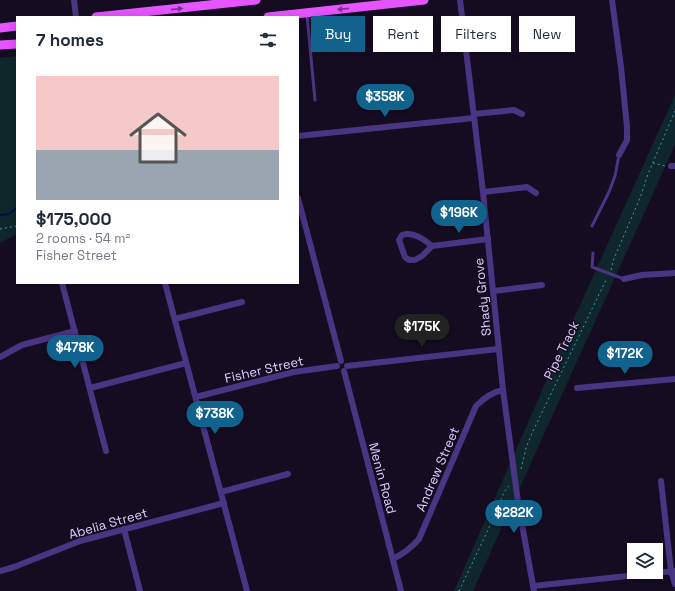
<!DOCTYPE html>
<html lang="en">
<head>
<meta charset="utf-8">
<style>
  body { margin:0; font-family:"Space Grotesk",sans-serif; background:#f2f2f3; color:#1f2937; height:100vh; display:flex; flex-direction:column; font-size:15px; white-space:nowrap }
  * { box-sizing:border-box; margin:0 }
  p { font-size:13px; color:#747a83 }
  .icon { flex:none; width:22px; height:22px; fill:none; stroke:currentColor; stroke-width:2; stroke-linecap:round; stroke-linejoin:round }
  .map { position:relative; flex:1; overflow:hidden }
  .panel { position:absolute; left:16px; top:16px; width:283px; height:268px; display:flex; flex-direction:column; background:#fff; border-radius:0px; box-shadow:0 2px 10px #0003 }
  .panel>* { flex:none }
  .banner { position:absolute; left:311px; top:16px; width:304px; height:36px; display:flex; gap:8px }
  .fabs { position:absolute; left:627px; top:543px; display:grid; gap:8px }
  .fabs a { display:grid; place-items:center; width:36px; height:36px; border-radius:0px; background:#fff; box-shadow:0 2px 10px #0003; font-size:20px }
  .price { position:absolute; translate:-50% -34px; padding:0 9px; border-radius:14px; background:#11638e; color:#fff; font-size:13px; line-height:26px; filter:drop-shadow(0 1px 2px #0008) }
  .price::after { content:''; position:absolute; left:50%; top:24px; width:12px; height:9px; margin-left:-6px; background:inherit; clip-path:polygon(0 0,100% 0,50% 100%) }
  .price.on { background:#222; color:#fff }
  ul { padding:0; list-style:none }
  li { display:grid; align-content:center; gap:8px; height:212px; padding:0 20px }
  li span { display:grid; place-items:center; height:124px; border-radius:0px; color:#555 }
  li>.icon { margin-inline-start:auto }
  span .icon { width:72px; height:72px; fill:#fffc; stroke-width:1 }
  li b { font-size:17px }
  h2 { display:flex; justify-content:space-between; align-items:center; height:48px; padding:0 20px; font-size:17px }
  .chip { padding:0 14px; border-radius:0px; background:#fff; box-shadow:0 2px 10px #0003; font-size:14px; line-height:36px }
  .chip.on { background:#11638e; color:#fff }
  .map>svg:first-child { display:block }
  .green { fill:#0f272c }
  .lines { fill:none; stroke-linecap:round; stroke-linejoin:round }
  .stream { stroke:#070f40; stroke-width:2 }
  .path { stroke:#29a1b8; stroke-width:1; stroke-dasharray:2 3; stroke-linecap:butt }
  .lane { stroke:#4a3583; stroke-width:3 }
  .street { stroke:#4a3583; stroke-width:6 }
  .primary { stroke:#e555ff; stroke-width:9 }
  .oneway { fill:#7d3090 }
  .labels { text-anchor:middle; stroke-width:3; stroke-linejoin:round; paint-order:stroke }
  .street-label { font-size:13px; fill:#deceff; stroke:#150c22 }
</style>
</head>
<body>
<div class="map">
<svg width="675" height="591" viewBox="0 0 675 591">
  <rect width="100%" height="100%" fill="#150c22"/>
  <!-- green -->
  <g class="green">
    <polygon points="17,56 17,234 0,243 0,58"/>
    <polygon points="675,95 675,145 473,591 454,591 562,345"/>
  </g>
  <g class="lines">
    <!-- stream -->
    <polyline class="stream" points="0,215 9,214 17,208"/>
    <!-- path -->
    <g class="path">
      <polyline points="653,163 665,166"/>
      <polyline points="0,229 17,226"/>
      <polyline points="611,270 613,261 640,198 648,174 675,111"/>
      <polyline points="521,469 526,448 532,433 607,278"/>
      <polyline points="459,591 496,513 504,492 509,486"/>
    </g>
    <!-- lane -->
    <g class="lane">
      <polyline points="307,15 315,100"/>
      <polyline points="592,226 609,192 615,176 619,155"/>
      <polyline points="593,253 592,267 624,279"/>
    </g>
    <!-- street -->
    <g class="street">
      <polyline points="74,0 76,17"/>
      <polyline points="460,0 483,192 503,390 518,502 534,591"/>
      <polyline points="612,0 621,67 627,127 627,140 619,155"/>
      <polyline points="474,114 514,110 522,114"/>
      <polyline points="298,136 474,118"/>
      <polyline points="671,166 675,166"/>
      <polyline points="483,192 527,187 536,193"/>
      <polyline points="298,198 341,361"/>
      <path d="M432,246C424,239 413,231 402,235L399,240L405,257L409,260H415L422,256L432,246L488,239"/>
      <polyline points="624,279 642,275 675,273"/>
      <polyline points="62,283 106,451"/>
      <polyline points="165,283 247,591"/>
      <polyline points="493,291 542,285"/>
      <polyline points="175,319 242,302"/>
      <polyline points="0,357 22,345 75,331"/>
      <polyline points="347,366 498,349"/>
      <polyline points="344,371 401,591"/>
      <polyline points="90,388 186,363"/>
      <polyline points="577,388 675,379"/>
      <polyline points="196,397 294,372 337,366"/>
      <polyline points="661,481 671,571 675,584"/>
      <polyline points="221,492 288,474"/>
      <polyline points="124,529 140,591"/>
      <path d="M393,559C403,554 411,548 419,539L476,406C484,398 492,392 503,390"/>
      <polyline points="0,571 14,567 80,541 224,503"/>
      <polyline points="533,586 675,571"/>
    </g>
    <!-- primary -->
    <g class="primary">
      <polyline points="96,17 256,0"/>
      <polyline points="268,17 424,0"/>
      <polyline points="0,28 17,26"/>
      <polyline points="0,45 17,44"/>
    </g>
  </g>
  <!-- one-way arrows -->
  <defs><path id="oneway-solid" d="M-6-.8H1V-3.2L6.5 0L1 3.2V.8H-6Z"/></defs>
  <g class="oneway">
    <use href="#oneway-solid" transform="translate(177 9) rotate(-6)"/>
    <use href="#oneway-solid" transform="translate(343 9) rotate(174)"/>
  </g>
  <g class="labels">
    <!-- street labels -->
    <g class="street-label">
      <text transform="translate(482 297) rotate(-96)" y="5">Shady Grove</text>
      <text transform="translate(561 350) rotate(-64)" y="5">Pipe Track</text>
      <text transform="translate(264 369) rotate(-13)" y="5">Fisher Street</text>
      <text transform="translate(437 469) rotate(-67)" y="5">Andrew Street</text>
      <text transform="translate(383 478) rotate(75)" y="5">Menin Road</text>
      <text transform="translate(108 523) rotate(-16)" y="5">Abelia Street</text>
    </g>
  </g>
</svg>
<div class="fabs">
<a><svg class="icon" aria-label="layers" viewBox="0 0 24 24"><path d="M12 4l9 5-9 5-9-5zM3 14l9 5 9-5"/></svg></a>
</div>
<b class="price" style="left:385px;top:118px">$358K</b>
<b class="price" style="left:459px;top:234px">$196K</b>
<b class="price on" style="left:422px;top:348px">$175K</b>
<b class="price" style="left:75px;top:369px">$478K</b>
<b class="price" style="left:625px;top:375px">$172K</b>
<b class="price" style="left:215px;top:435px">$738K</b>
<b class="price" style="left:514px;top:534px">$282K</b>
<div class="banner">
<a class="chip on">Buy</a>
<a class="chip">Rent</a>
<a class="chip">Filters</a>
<a class="chip">New</a>
</div>
<section class="panel">
<h2>7 homes<svg class="icon" aria-label="filters" viewBox="0 0 24 24"><path d="M4 7h16M4 17h16"/><circle cx="9" cy="7" r="2"/><circle cx="15" cy="17" r="2"/></svg></h2>
<ul>
<li><span style="background:linear-gradient(#f6c9c9 60%,#9aa5b1 0)"><svg class="icon" aria-label="home" viewBox="0 0 24 24"><path d="M3 11l9-7 9 7M6 9v11h12V9"/></svg></span><div><b>$175,000</b><p>2 rooms · 54 m²</p><p>Fisher Street</p></div></li>
</ul>
</section>
</div>
</body>
</html>
